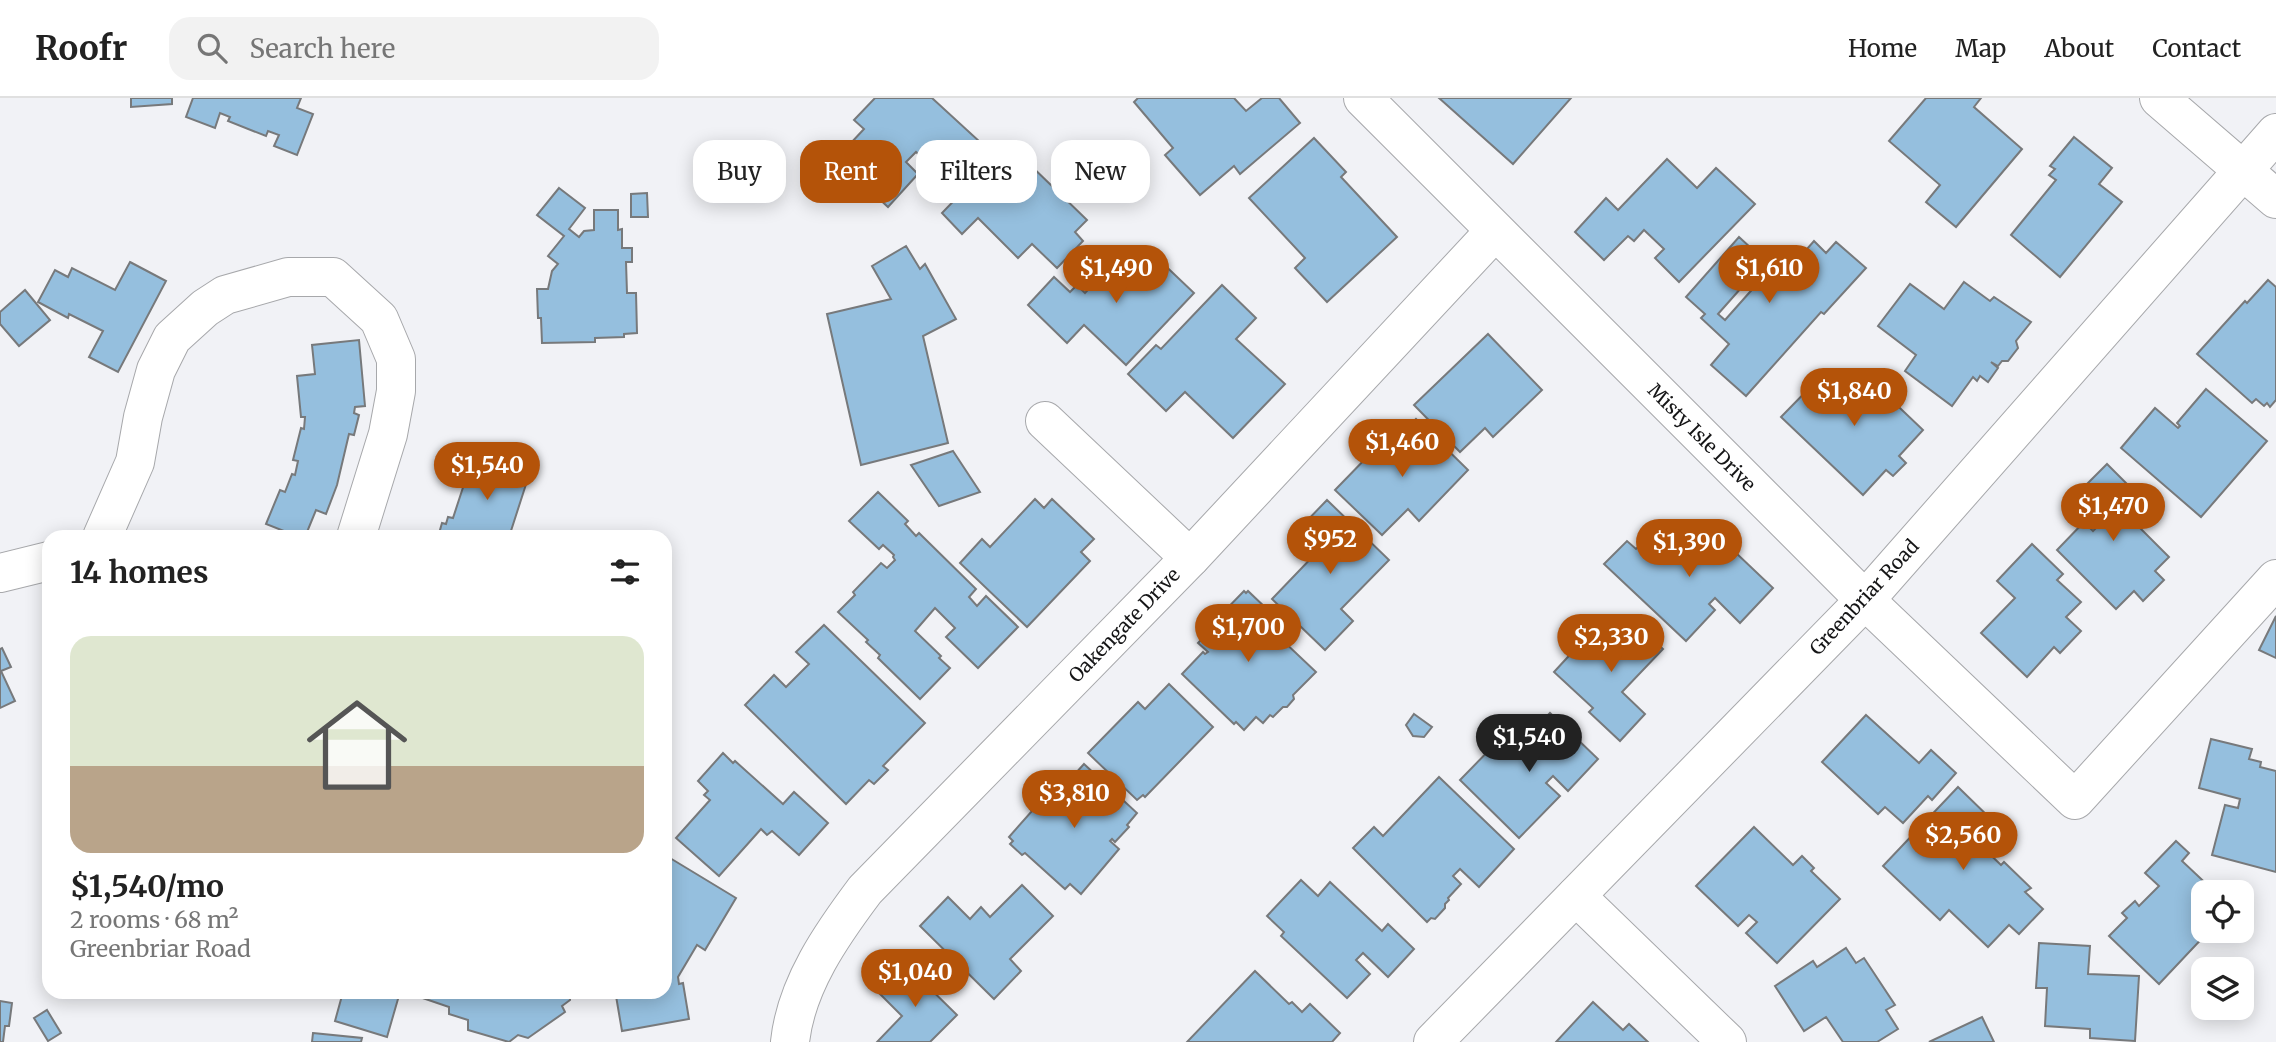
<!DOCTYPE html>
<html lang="en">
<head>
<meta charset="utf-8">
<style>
  body { margin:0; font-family:Merriweather,serif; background:#f2f2f2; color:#222; height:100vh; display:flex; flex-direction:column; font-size:26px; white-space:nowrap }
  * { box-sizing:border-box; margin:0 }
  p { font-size:23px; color:#767676 }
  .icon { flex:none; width:38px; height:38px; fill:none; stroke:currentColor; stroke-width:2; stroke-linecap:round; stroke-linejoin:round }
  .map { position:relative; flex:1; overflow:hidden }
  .drawer { position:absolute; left:42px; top:432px; width:630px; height:469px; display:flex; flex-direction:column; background:#fff; border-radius:21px; box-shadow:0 4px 18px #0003 }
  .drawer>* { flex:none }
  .top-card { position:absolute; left:693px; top:42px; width:665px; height:63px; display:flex; gap:14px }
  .controls { position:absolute; left:2191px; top:782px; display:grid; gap:14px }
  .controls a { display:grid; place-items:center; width:63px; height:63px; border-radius:14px; background:#fff; box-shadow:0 4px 18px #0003; font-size:35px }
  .price { position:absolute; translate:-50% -60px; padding:0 16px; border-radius:24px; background:#b45309; color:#fff; font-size:23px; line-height:46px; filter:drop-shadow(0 2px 4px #0008) }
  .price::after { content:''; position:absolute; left:50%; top:42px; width:21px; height:16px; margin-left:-10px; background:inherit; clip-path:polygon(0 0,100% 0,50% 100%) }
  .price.current { background:#222; color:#fff }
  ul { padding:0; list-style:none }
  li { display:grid; align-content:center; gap:14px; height:371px; padding:0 28px }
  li+li { border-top:2px solid #e0e0e0 }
  li span { display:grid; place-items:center; height:217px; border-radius:21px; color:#555 }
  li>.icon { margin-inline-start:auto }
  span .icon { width:126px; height:126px; fill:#fffc; stroke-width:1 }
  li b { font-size:30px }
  h2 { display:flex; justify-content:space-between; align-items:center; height:84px; padding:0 28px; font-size:30px }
  .pill { padding:0 24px; border-radius:21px; background:#fff; box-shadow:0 4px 18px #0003; font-size:24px; line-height:63px }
  .pill.current { background:#b45309; color:#fff }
  header { display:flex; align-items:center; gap:42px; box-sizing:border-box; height:98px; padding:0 35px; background:#fff; border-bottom:2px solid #e0e0e0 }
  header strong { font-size:33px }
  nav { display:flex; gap:38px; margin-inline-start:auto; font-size:24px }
  .search { width:490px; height:63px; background:#f2f2f2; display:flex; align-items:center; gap:18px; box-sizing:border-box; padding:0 24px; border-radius:21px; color:#767676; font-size:26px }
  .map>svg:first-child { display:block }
  .building { fill:#95bfde; stroke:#77797b; stroke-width:2 }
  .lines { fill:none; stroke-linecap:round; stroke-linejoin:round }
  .minor-casing { stroke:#a7a8ab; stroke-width:40 }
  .minor { stroke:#fff; stroke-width:38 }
  .labels { text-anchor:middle; stroke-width:5; stroke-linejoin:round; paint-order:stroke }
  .street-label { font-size:19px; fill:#151516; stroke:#fff }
</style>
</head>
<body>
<header>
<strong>Roofr</strong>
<div class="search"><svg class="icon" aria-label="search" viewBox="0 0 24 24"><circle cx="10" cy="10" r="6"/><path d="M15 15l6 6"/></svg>Search here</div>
<nav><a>Home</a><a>Map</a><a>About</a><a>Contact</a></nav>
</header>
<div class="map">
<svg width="2276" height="944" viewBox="0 0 2276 944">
  <rect width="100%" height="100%" fill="#f1f2f6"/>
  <!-- building -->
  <g class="building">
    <polygon points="131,0 172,0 172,6 131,9"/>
    <polygon points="193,0 301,0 297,10 313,16 297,57 274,48 279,37 268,33 266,38 228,23 230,19 220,15 215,30 186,19"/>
    <polygon points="875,0 932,0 980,44 946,81 916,54 906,64 918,76 888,109 836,61 864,31 854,22"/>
    <polygon points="1138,0 1234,0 1246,13 1262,0 1279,0 1300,25 1240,76 1234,68 1200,97 1165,57 1173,50 1134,4"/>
    <polygon points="1439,0 1571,0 1513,66"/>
    <polygon points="1926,0 1981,0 1974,9 2022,51 1956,129 1926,104 1940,87 1889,43"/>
    <polygon points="2074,39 2112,70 2099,86 2122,104 2060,179 2011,137 2056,82 2049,77 2055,71 2050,68"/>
    <polygon points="1314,40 1346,74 1341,79 1397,139 1327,204 1295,170 1305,160 1249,100"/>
    <polygon points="998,57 1013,72 1024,61 1087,122 1075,134 1083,143 1057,170 1032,146 1018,160 978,120 962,136 942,115"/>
    <polygon points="1667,61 1697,90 1716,70 1755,106 1679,184 1655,160 1664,151 1644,132 1634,143 1628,138 1604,162 1575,134 1606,100 1618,112"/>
    <polygon points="559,90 585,110 569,131 579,139 584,133 594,132 594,112 618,112 618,132 622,131 622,150 632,150 632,164 626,164 627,195 636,195 637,235 624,236 624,239 595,240 595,244 542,245 541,220 538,220 537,191 548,191 552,173 558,166 548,158 564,138 537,117"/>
    <polygon points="647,95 648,119 631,119 631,96"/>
    <polygon points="1739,139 1765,163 1718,216 1725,222 1781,159 1792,168 1814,143 1826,155 1836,144 1866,170 1824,216 1821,214 1746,298 1711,267 1729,246 1701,220 1705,216 1686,199"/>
    <polygon points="906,148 920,171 925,166 956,221 923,238 948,345 861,367 827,216 891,201 872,168"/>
    <polygon points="1126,151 1145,169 1155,158 1194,195 1126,267 1084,227 1067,245 1028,207 1054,179 1070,194 1077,187 1085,195"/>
    <polygon points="130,164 166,183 118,274 89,259 103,233 69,216 68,220 38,204 55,172 68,179 72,170 115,192"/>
    <polygon points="2268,182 2276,189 2276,302 2270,309 2267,305 2264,308 2256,301 2252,305 2197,256 2245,203 2247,205"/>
    <polygon points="1964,184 1990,203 1994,199 2031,224 2016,243 2018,250 2008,263 2002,263 1998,268 1991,264 1998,270 1988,284 1980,278 1977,283 1973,279 1952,308 1905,273 1916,257 1878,228 1910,186 1944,211"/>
    <polygon points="1222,187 1256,220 1236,241 1285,286 1233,340 1185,294 1166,313 1128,276 1156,247 1161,251"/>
    <polygon points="25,192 50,222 19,248 0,226 0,214"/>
    <polygon points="1488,236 1542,292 1493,339 1485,330 1460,354 1414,307"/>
    <polygon points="359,242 365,308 355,309 354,315 359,317 354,337 349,336 337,387 326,416 316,412 305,439 299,439 266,426 280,392 285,394 292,376 295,377 298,363 293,362 301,330 304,331 305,319 301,319 297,278 315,276 312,247"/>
    <polygon points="1827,272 1844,288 1860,272 1923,332 1899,358 1906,365 1893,378 1886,372 1863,397 1781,319"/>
    <polygon points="2206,291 2267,343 2201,419 2121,350 2155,310 2178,330 2180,328 2177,325"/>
    <polygon points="1416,321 1468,372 1419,423 1408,411 1382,437 1335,392 1373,353 1379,359"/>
    <polygon points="953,353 980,394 939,408 911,367"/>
    <polygon points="473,359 529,377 509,439 438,439 442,425 446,426 448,419 453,420"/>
    <polygon points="2107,366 2136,395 2121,411 2169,459 2155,473 2164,482 2143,503 2134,493 2116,511 2057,452 2084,424 2093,433 2100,426 2073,400"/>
    <polygon points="878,394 908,423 905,426 916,438 919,435 976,491 969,499 977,508 986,498 1018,529 978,570 946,539 955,530 935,510 915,533 941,558 939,560 950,570 920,601 878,560 880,557 866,544 868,542 838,514 855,497 853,494 881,465 887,470 895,462 893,459 894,457 883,447 879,451 849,423"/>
    <polygon points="1035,401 1044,410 1052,401 1094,441 1081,454 1090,463 1027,529 960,465 982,441 990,449"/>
    <polygon points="1327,402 1389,462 1341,511 1353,523 1325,552 1272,501 1320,451 1299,431"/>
    <polygon points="1679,429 1695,445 1706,434 1712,439 1715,435 1773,490 1740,525 1715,500 1709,506 1715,512 1686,543 1604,466 1627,443 1636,451 1650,437 1661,447"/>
    <polygon points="2032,446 2063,476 2057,482 2081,504 2066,519 2081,533 2060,555 2054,549 2027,579 1981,535 2015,500 1997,483"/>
    <polygon points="1244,493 1246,495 1248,493 1288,531 1280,540 1316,574 1293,597 1294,601 1287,609 1283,609 1273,619 1270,617 1263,625 1256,619 1244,632 1236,624 1234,626 1182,576 1203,554 1205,556 1208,554 1198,545 1212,531 1209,529"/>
    <polygon points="1628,518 1663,551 1622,594 1645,616 1620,643 1589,614 1593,610 1554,574 1590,535 1601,546"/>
    <polygon points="2276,518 2276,560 2259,552"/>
    <polygon points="824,527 925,625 883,668 888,672 874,686 869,682 846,706 745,607 774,577 786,589 809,566 796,554"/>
    <polygon points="2,550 11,569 1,573 15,603 0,610 0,551"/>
    <polygon points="1169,586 1213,629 1145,699 1143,697 1137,702 1088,655 1138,604 1145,611"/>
    <polygon points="1550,615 1598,661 1568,693 1553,678 1546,685 1560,698 1519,740 1460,682 1502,639 1526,664 1533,656 1521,645"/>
    <polygon points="1414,616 1432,629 1424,639 1413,638 1406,627"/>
    <polygon points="1866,617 1919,665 1931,652 1956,675 1932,702 1928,698 1903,725 1885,709 1878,716 1822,664"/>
    <polygon points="2211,641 2252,651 2249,661 2261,664 2260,669 2276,673 2276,774 2212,757 2225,707 2238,710 2240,701 2199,690"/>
    <polygon points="723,655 733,665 735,663 783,706 794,694 828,725 799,757 772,733 767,737 761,731 719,778 676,740 710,702 704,697 708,693 698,683"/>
    <polygon points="1084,666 1137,715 1127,727 1129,729 1115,744 1112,741 1110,743 1119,751 1081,796 1070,786 1065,791 1025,755 1022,757 1010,746 1013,743 1009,739 1032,713 1030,711 1049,691 1056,697"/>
    <polygon points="1439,679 1514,751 1479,789 1460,771 1453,778 1461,786 1448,800 1449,802 1445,806 1445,810 1435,821 1431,820 1427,824 1353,750 1374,729 1383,738"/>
    <polygon points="1958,689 1993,723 1975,742 2001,767 2004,764 2031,790 2025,794 2043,811 2019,836 2009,827 1988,849 1949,812 1940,822 1883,768"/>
    <polygon points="1754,729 1793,767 1802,758 1814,770 1811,773 1840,801 1777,865 1746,835 1757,824 1749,817 1738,828 1696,788"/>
    <polygon points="2176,743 2189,755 2182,763 2215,794 2203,794 2203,833 2209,833 2159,886 2109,838 2127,820 2122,815 2135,803 2139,808 2159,788 2145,775"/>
    <polygon points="665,757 736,800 705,852 697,847 678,879 679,886 683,885 689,921 622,933 616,898 634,894 665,894"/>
    <polygon points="1301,782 1318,798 1330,784 1382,833 1388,826 1414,851 1388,879 1363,855 1356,862 1370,876 1347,900 1281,838 1284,834 1267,818"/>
    <polygon points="1022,787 1053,818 1010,861 1021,873 994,901 920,828 948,799 970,821 981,809 990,819"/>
    <polygon points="2039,845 2090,848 2088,876 2139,878 2135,943 2090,940 2090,931 2045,928 2047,890 2036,890"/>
    <polygon points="1846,850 1856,865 1864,860 1895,907 1886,912 1898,931 1877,944 1843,944 1826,919 1804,933 1775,888 1813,863 1817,869"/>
    <polygon points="905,866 957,917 930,944 877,944 902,918 878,894"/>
    <polygon points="1255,873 1289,906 1292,904 1302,914 1310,906 1340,935 1332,944 1187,944"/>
    <polygon points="343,894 400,894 387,939 335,923"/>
    <polygon points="405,894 570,894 570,902 562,908 565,914 528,940 518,937 509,944 468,932 468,922 449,916 449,909"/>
    <polygon points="0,903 12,905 9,928 5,928 3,944 0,944"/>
    <polygon points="1593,904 1623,932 1629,926 1648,944 1556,944"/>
    <polygon points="47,912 61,935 48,943 34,920"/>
    <polygon points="1982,919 1994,944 1929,944"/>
    <polygon points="313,935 362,940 361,944 312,944"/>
  </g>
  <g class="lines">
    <!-- minor casing -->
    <g class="minor-casing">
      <g id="minor">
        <polyline points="1363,0 1865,502 2075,702 2276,481"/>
        <polyline points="2159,0 2276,101"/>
        <polyline points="1045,323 1190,460"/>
        <polyline points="102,439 135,364 143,319 156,272 172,240 205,210 225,197 288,179 333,179 379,221 396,261 396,293 388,336 356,439"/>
        <polyline points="0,475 49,463"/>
        <polyline points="1576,798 1727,944"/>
        <path d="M790,944C796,887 832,836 865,792L1190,460L1495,133"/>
        <polyline points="1433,944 1865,502 2276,35"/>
      </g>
    </g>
    <!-- minor -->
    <use href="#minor" class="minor"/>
  </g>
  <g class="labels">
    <!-- street labels -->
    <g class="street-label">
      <text transform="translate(1702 339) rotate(45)" y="7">Misty Isle Drive</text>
      <text transform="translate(1864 499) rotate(-47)" y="7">Greenbriar Road</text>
      <text transform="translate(1124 527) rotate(-46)" y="7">Oakengate Drive</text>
    </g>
  </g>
</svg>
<div class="controls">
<a><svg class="icon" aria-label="locate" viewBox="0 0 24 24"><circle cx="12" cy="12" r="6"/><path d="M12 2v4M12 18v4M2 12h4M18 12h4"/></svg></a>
<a><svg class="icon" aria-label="layers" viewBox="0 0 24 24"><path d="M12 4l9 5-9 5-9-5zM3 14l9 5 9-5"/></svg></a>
</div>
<b class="price" style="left:1116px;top:207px">$1,490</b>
<b class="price" style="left:1769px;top:207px">$1,610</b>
<b class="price" style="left:1854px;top:330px">$1,840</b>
<b class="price" style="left:1402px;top:381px">$1,460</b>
<b class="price" style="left:487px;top:404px">$1,540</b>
<b class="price" style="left:2113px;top:445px">$1,470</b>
<b class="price" style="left:1330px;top:478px">$952</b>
<b class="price" style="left:1689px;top:481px">$1,390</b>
<b class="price" style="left:1248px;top:566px">$1,700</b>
<b class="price" style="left:1611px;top:576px">$2,330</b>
<b class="price current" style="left:1529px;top:676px">$1,540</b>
<b class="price" style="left:1074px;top:732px">$3,810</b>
<b class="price" style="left:1963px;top:774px">$2,560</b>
<b class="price" style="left:915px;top:911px">$1,040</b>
<div class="top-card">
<a class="pill">Buy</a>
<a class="pill current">Rent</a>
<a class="pill">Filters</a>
<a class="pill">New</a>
</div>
<section class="drawer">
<h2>14 homes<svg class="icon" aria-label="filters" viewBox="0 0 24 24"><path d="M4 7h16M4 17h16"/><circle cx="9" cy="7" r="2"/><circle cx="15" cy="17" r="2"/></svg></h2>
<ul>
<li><span style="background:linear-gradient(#dfe7d0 60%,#b9a48a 0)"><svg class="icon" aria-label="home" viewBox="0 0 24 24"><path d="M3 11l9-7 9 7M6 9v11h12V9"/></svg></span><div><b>$1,540/mo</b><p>2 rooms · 68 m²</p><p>Greenbriar Road</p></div></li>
</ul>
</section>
</div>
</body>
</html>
